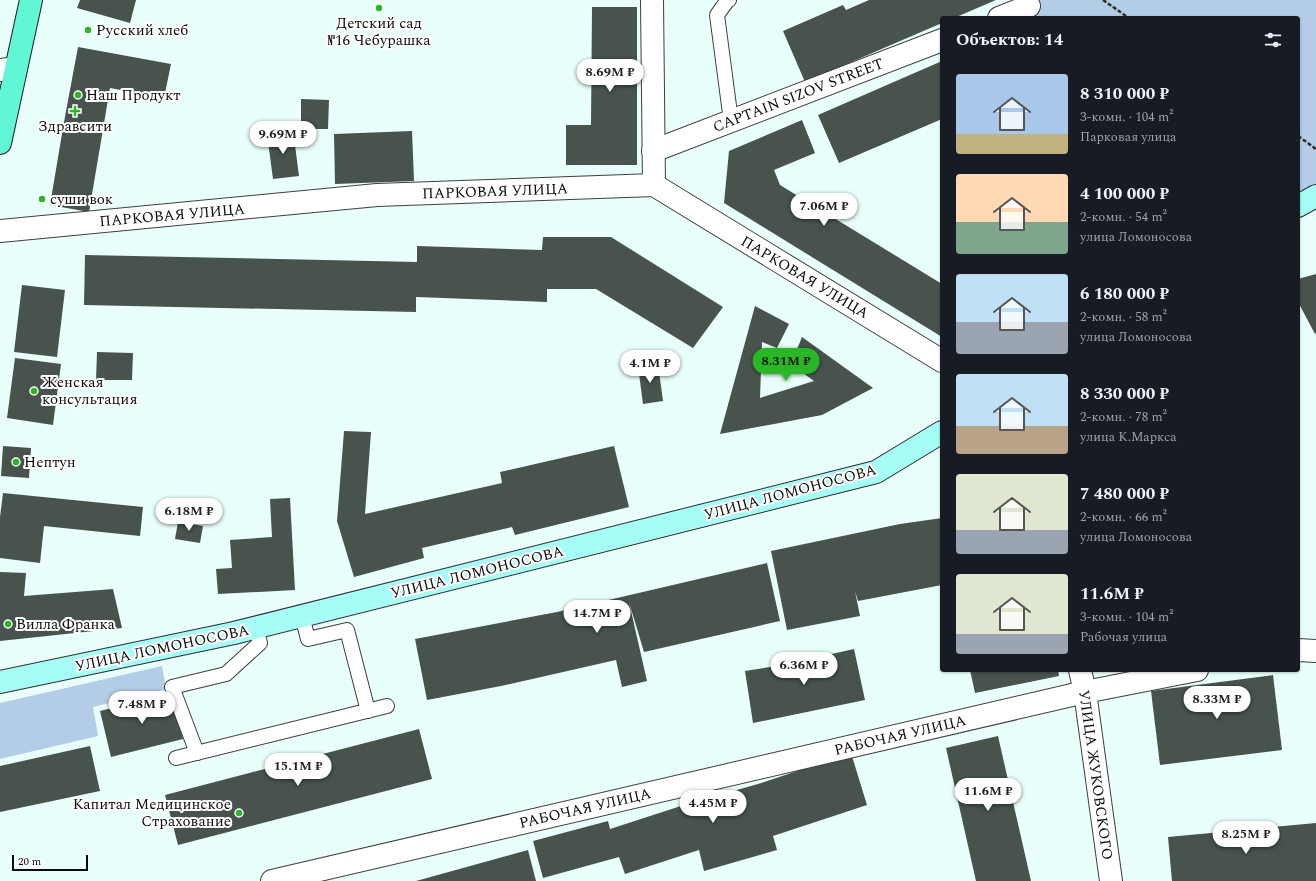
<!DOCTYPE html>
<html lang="ru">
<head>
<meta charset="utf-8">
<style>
  body { margin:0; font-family:Spectral,serif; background:#242831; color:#f1f3f6; height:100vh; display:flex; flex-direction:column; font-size:15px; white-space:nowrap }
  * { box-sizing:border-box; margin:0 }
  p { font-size:13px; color:#9ea1a6 }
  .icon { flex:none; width:22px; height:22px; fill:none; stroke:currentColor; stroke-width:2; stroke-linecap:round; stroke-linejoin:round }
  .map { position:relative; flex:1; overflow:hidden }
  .sheet { position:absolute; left:940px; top:16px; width:360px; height:656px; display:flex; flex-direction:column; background:#171b24; border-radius:4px; box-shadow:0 1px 3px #0004 }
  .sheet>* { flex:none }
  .scale { position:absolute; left:12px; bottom:10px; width:76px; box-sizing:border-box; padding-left:4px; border:2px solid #0b0b0b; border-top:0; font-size:11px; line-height:14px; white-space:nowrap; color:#0b0b0b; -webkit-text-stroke:3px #fff; paint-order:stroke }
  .price { position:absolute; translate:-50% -34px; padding:0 9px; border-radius:14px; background:#fff; color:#222; font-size:13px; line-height:26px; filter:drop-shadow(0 1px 2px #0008) }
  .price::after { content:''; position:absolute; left:50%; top:24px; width:12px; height:9px; margin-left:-6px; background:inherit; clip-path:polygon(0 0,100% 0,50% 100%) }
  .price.active { background:#2ab726; color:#111 }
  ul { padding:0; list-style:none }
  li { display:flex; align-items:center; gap:12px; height:100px; padding:0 16px }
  li span { display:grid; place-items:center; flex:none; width:112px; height:80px; border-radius:4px; color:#555 }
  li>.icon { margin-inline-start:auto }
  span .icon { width:48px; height:48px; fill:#fffc; stroke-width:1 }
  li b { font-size:17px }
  h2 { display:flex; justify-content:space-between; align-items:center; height:48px; padding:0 16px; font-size:17px }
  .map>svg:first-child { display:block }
  .green { fill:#b4cde7 }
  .building { fill:#47534c }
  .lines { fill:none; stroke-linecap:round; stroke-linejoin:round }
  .lane-casing { stroke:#3e3e3e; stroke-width:16 }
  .street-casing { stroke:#3e3e3e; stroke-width:24 }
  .secondary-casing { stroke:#2d2d2d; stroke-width:24 }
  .primary-casing { stroke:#1c1c1c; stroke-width:24 }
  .path { stroke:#2d2d2d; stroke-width:2.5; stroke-dasharray:4 2; stroke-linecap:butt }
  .lane { stroke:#fff; stroke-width:14 }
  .street { stroke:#fff; stroke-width:22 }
  .secondary { stroke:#a5fdf6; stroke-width:22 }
  .primary { stroke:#61f6d5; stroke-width:22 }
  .poi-dot { fill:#2ab726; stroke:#fff; stroke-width:1.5 }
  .labels { text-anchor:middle; stroke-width:4; stroke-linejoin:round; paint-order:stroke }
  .poi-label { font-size:15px; fill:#0b0b0b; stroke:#fff; text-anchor:start }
  .street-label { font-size:15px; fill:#0b0b0b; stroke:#fff }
</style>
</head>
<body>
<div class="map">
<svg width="1316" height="881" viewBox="0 0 1316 881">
  <rect width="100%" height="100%" fill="#e9fffb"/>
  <!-- green -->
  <g class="green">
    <polygon points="1027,0 1316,0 1316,196 1298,206 1298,18 1036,18 1029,6"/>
    <polygon points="162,666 166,689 93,707 98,736 0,759 0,703"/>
  </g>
  <!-- building -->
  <g class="building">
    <polygon points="80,0 136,0 130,23 77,8"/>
    <polygon points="869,0 996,0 954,18 942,18 942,23 805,82 783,31 843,5 846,10"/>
    <polygon points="592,7 637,7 637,165 566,165 566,125 591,125"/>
    <polygon points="78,47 171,64 164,98 110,88 89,212 50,205 64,122"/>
    <polygon points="942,61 942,119 839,163 818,115"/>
    <polygon points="301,99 329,100 328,129 301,129"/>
    <polygon points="802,120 815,153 774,170 780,185 942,284 942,337 724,203 729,151"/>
    <polygon points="293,130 299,176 273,179 267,134"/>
    <polygon points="412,131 414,181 335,184 334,134"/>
    <polygon points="543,237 611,237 723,307 693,348 596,289 547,289 547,302 416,297 416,312 84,305 85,255 417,262 417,246 542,250"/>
    <polygon points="1316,274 1316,333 1315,334 1298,302 1298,279"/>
    <polygon points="22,285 65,290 57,357 14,352"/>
    <polygon points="755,306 789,324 777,348 762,342 760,398 814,381 791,364 802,337 873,388 822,415 720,434"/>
    <polygon points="97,352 133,353 132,380 96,380"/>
    <polygon points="15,358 61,364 53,425 7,418"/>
    <polygon points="658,364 663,401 643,404 638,366"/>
    <polygon points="344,431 371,432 365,514 502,483 500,472 614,446 629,507 515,535 512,527 422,548 424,558 354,577 337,521"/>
    <polygon points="3,446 31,448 29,478 1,476"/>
    <polygon points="3,493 143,507 140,536 44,526 40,563 0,558 0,517"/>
    <polygon points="290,498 295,590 218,594 216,569 232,568 230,540 272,537 270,499"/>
    <polygon points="942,518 942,585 858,601 855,591 860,616 787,630 771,551 900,524"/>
    <polygon points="178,522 203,526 200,543 175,539"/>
    <polygon points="767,563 780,621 644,652 629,602 647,681 622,687 616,660 501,686 427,700 415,639 557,612"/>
    <polygon points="0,572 26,573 24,596 113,589 122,628 0,641"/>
    <polygon points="854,649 865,700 753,723 745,671 782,665"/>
    <polygon points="970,670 1058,670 1059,676 975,693"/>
    <polygon points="1273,675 1282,750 1160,765 1151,691"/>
    <polygon points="172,693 183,739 111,757 100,711"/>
    <polygon points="419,729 432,779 178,845 165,795"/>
    <polygon points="998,736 1031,881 976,881 946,748"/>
    <polygon points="90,746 100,791 0,812 0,766"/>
    <polygon points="851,753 867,805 773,836 777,850 704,871 699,850 625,874 619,857 543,878 533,841 608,821 610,829 684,805 758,784"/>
    <polygon points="1316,823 1316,881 1172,881 1168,837"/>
    <polygon points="528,850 536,881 416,881"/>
  </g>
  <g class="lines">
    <!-- lane casing -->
    <g class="lane-casing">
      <g id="lane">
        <polyline points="729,0 727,1 717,15 731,121"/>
        <polyline points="302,616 308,639 347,630 368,711"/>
        <polyline points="197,753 172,687 226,674 260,643 256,628"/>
        <polyline points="176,758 387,706"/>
      </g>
    </g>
    <!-- street casing -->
    <g class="street-casing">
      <g id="street">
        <polyline points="652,0 654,185"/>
        <polyline points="999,18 1029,6"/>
        <polyline points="0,70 16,68"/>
        <polyline points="653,151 942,40"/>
        <polyline points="0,231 377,195 654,185 942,361"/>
        <polyline points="1298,650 1316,651"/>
        <polyline points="1080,670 1085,692 1111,881"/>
        <polyline points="272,881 1085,692 1197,670"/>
      </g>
    </g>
    <!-- secondary casing -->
    <g class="secondary-casing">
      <g id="secondary">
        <polyline points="1298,206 1316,196"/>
        <polyline points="0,682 234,633 876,472 942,432"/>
      </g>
    </g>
    <!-- primary casing -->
    <g class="primary-casing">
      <polyline id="primary" points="0,143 31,0"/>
    </g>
    <!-- path -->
    <g class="path">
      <polyline points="1103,0 1129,18"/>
      <polyline points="1298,136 1316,149"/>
    </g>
    <!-- lane -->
    <use href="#lane" class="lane"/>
    <!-- street -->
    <use href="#street" class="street"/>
    <!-- secondary -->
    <use href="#secondary" class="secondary"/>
    <!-- primary -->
    <use href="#primary" class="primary"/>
  </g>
  <!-- markers -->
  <g class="poi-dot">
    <circle cx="379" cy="8" r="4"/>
    <circle cx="88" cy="30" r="4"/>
    <circle cx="78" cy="95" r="4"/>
    <path d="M73 105h4v4h4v4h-4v4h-4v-4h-4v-4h4z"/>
    <circle cx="42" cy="199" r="4"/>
    <circle cx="34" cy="391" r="4"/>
    <circle cx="16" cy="462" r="4"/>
    <circle cx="8" cy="624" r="4"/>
    <circle cx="239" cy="813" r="4"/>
  </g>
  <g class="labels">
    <!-- poi labels -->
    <g class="poi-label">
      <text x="379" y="28" text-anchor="middle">Детский сад<tspan x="379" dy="17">№16 Чебурашка</tspan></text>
      <text x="96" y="35">Русский хлеб</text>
      <text x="86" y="100">Наш Продукт</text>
      <text x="75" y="131" text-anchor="middle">Здравсити</text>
      <text x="50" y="204">суши вок</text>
      <text x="42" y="387">Женская<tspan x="42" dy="17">консультация</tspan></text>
      <text x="24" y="467">Нептун</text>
      <text x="16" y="629">Вилла Франка</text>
      <text x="231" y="809" text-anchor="end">Капитал Медицинское<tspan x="231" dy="17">Страхование</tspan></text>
    </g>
    <!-- street labels -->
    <g class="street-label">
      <text transform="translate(798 95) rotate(-21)" y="5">CAPTAIN SIZOV STREET</text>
      <text transform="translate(495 191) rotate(-2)" y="5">ПАРКОВАЯ УЛИЦА</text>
      <text transform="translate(172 215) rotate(-5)" y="5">ПАРКОВАЯ УЛИЦА</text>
      <text transform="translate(805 277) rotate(31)" y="5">ПАРКОВАЯ УЛИЦА</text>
      <text transform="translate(790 492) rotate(-15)" y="5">УЛИЦА ЛОМОНОСОВА</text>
      <text transform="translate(477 572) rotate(-14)" y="5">УЛИЦА ЛОМОНОСОВА</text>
      <text transform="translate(162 648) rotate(-12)" y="5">УЛИЦА ЛОМОНОСОВА</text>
      <text transform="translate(900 735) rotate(-13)" y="5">РАБОЧАЯ УЛИЦА</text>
      <text transform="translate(1096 775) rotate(82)" y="5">УЛИЦА ЖУКОВСКОГО</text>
      <text transform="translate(585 808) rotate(-13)" y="5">РАБОЧАЯ УЛИЦА</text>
    </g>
  </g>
</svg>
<div class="scale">20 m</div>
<b class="price" style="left:610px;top:93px">8.69M ₽</b>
<b class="price" style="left:283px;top:155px">9.69M ₽</b>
<b class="price" style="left:824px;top:227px">7.06M ₽</b>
<b class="price active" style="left:786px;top:382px">8.31M ₽</b>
<b class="price" style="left:650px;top:384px">4.1M ₽</b>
<b class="price" style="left:189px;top:532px">6.18M ₽</b>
<b class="price" style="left:597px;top:634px">14.7M ₽</b>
<b class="price" style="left:804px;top:686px">6.36M ₽</b>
<b class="price" style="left:1217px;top:720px">8.33M ₽</b>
<b class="price" style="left:142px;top:725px">7.48M ₽</b>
<b class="price" style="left:298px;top:787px">15.1M ₽</b>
<b class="price" style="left:988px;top:812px">11.6M ₽</b>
<b class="price" style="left:713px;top:824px">4.45M ₽</b>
<b class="price" style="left:1246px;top:855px">8.25M ₽</b>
<section class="sheet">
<h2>Объектов: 14<svg class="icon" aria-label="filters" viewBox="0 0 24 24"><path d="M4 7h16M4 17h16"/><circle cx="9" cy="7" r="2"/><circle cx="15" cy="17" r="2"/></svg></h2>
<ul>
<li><span style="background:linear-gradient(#a9c7e8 75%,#c2b280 0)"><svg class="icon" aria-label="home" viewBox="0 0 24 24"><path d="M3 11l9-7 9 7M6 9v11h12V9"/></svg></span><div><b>8 310 000 ₽</b><p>3-комн. · 104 m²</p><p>Парковая улица</p></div></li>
<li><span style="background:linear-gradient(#ffd9b3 60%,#7fa58c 0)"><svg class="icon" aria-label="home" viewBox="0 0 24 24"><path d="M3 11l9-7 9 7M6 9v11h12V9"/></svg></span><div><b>4 100 000 ₽</b><p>2-комн. · 54 m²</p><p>улица Ломоносова</p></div></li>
<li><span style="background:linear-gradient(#bfe0f5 60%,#9aa5b1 0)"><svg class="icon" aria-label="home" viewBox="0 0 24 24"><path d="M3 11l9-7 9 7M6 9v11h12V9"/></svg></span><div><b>6 180 000 ₽</b><p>2-комн. · 58 m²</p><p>улица Ломоносова</p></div></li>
<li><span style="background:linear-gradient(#bfe0f5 65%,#b9a48a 0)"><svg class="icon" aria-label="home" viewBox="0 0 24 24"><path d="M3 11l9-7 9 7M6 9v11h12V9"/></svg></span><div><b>8 330 000 ₽</b><p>2-комн. · 78 m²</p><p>улица К.Маркса</p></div></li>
<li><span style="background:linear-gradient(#dfe7d0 70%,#9aa5b1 0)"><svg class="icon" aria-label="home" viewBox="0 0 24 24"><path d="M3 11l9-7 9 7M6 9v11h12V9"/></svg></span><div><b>7 480 000 ₽</b><p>2-комн. · 66 m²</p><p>улица Ломоносова</p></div></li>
<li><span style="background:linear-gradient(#dfe7d0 75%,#9aa5b1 0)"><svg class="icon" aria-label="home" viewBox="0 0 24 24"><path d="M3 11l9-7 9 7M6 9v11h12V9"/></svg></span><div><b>11.6M ₽</b><p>3-комн. · 104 m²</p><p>Рабочая улица</p></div></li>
</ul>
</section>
</div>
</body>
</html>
